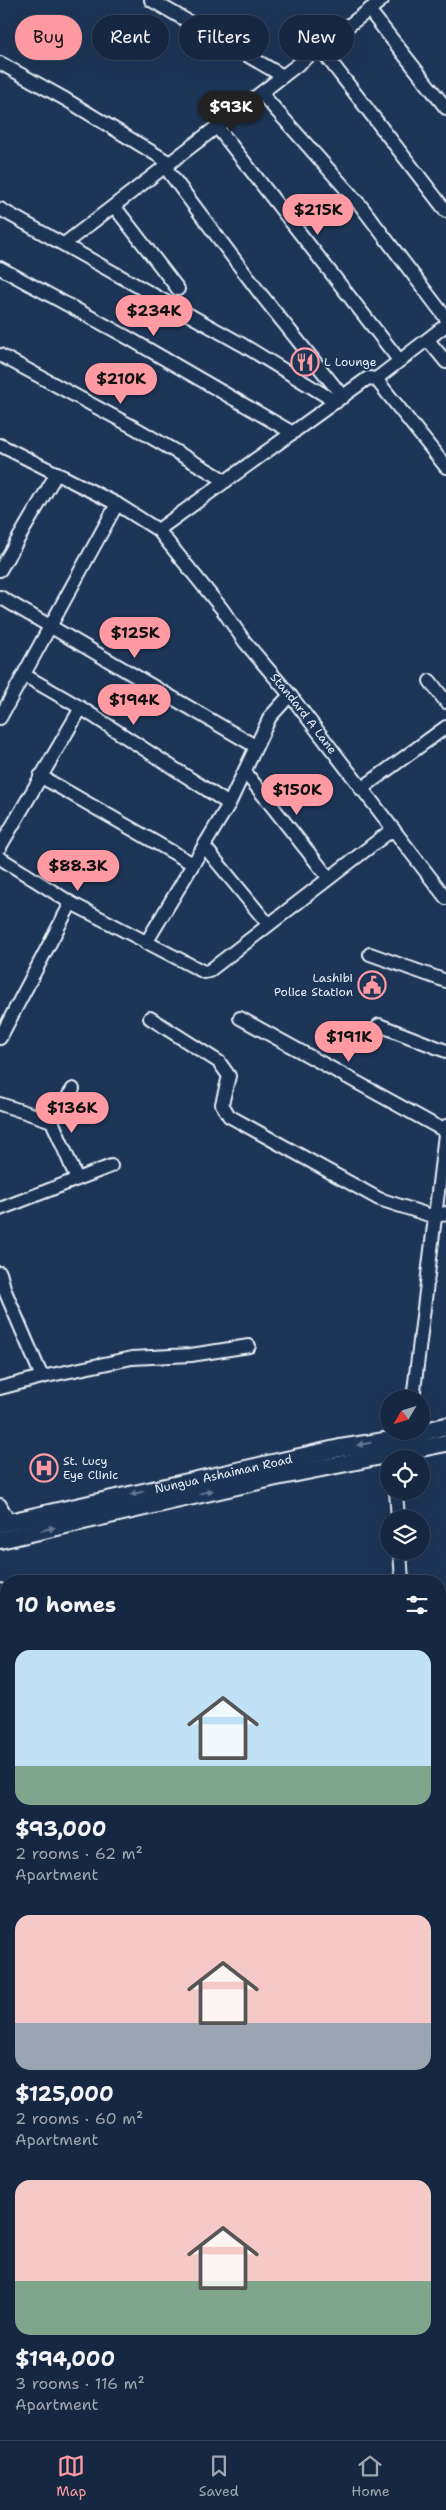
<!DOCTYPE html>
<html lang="en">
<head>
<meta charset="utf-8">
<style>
  body { margin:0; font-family:"Shantell Sans",sans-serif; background:#23344c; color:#f1f3f6; height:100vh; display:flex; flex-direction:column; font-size:19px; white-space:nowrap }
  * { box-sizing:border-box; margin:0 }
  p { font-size:16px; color:#9ea6b1 }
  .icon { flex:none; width:28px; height:28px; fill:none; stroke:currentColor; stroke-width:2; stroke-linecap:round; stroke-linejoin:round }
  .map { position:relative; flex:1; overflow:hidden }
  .sheet { position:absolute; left:0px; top:1575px; width:446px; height:865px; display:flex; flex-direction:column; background:#162841; border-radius:20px 20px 0 0; box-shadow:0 5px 20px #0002,0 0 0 1px #35445a }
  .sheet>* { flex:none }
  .hud { position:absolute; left:15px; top:15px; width:416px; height:45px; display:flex; gap:10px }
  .needle { width:32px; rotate:232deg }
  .controls { position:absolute; left:380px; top:1390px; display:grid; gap:10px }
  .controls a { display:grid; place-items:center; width:50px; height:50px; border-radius:50%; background:#162841; box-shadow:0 5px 20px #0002,0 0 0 1px #35445a; font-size:25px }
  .price { position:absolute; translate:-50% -42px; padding:0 11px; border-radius:18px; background:#ff9aa2; color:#111; font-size:16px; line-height:32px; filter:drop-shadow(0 1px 2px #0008) }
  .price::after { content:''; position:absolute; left:50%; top:30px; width:15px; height:11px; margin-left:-8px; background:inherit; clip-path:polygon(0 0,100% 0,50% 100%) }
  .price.current { background:#222; color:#fff }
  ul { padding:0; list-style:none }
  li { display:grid; align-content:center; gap:10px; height:265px; padding:0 15px }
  li span { display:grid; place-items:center; height:155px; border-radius:15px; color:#555 }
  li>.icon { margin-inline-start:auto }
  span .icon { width:90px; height:90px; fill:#fffc; stroke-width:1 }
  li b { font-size:21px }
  h2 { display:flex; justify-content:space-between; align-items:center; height:60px; padding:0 15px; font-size:21px }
  .chip { padding:0 18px; border-radius:22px; background:#162841; box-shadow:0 5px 20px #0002,0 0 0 1px #35445a; font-size:18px; line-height:45px }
  .chip.current { background:#ff9aa2; color:#111 }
  .dock { display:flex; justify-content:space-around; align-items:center; height:70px; border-top:1px solid #35445a; background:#162841; font-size:14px; color:#9ea6b1 }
  .dock a { display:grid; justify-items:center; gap:2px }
  .dock .current { color:#ff9aa2 }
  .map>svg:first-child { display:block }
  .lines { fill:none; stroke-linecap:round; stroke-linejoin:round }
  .minor-casing { stroke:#e8f1f8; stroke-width:16 }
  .major-casing { stroke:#e8f1f8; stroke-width:20 }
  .minor { stroke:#1d3557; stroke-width:12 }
  .major { stroke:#1d3557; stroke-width:16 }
  .oneway { fill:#64778f }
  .labels { text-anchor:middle; stroke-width:4; stroke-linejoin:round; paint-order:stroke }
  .poi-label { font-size:12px; fill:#e8f1f8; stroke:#1d3557; text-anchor:start }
  .street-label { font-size:12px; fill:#e8f1f8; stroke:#1d3557 }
</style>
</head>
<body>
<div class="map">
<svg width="446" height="2440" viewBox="0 0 446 2440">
  <rect width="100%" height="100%" fill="#1d3557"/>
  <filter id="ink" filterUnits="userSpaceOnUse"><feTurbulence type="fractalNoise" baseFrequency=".02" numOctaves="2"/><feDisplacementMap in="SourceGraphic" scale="10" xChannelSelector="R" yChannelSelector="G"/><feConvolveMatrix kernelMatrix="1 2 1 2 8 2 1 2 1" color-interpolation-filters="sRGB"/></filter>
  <g filter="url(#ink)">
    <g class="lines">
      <!-- minor casing -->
      <g class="minor-casing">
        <g id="minor">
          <polyline points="151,0 283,76"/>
          <polyline points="369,10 446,108"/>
          <polyline points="320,48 446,211"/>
          <polyline points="0,63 65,99 170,163"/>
          <polyline points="261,93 361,206 446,318"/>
          <polyline points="217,127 399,360"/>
          <polyline points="165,167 259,292 343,397"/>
          <polyline points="114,206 178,289"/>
          <polyline points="0,209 243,345 336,402"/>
          <polyline points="64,244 382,0"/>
          <polyline points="0,268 125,336 293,433"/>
          <polyline points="428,340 446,362"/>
          <polyline points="0,355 137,429 226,481"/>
          <polyline points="376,379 446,467"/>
          <path id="s1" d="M0,445L117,504L158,530L222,609L245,642L290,695L446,898"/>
          <polyline points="158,530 368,378 376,379 446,325"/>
          <polyline points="0,570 57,473"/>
          <polyline points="0,597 255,746"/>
          <polyline points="24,675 81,708 229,804"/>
          <polyline points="430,681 446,702"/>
          <polyline points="0,718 117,504"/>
          <polyline points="245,772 328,877"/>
          <polyline points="40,776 193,864"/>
          <polyline points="361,789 446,727"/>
          <polyline points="204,846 268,924"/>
          <polyline points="0,847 81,708"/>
          <polyline points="0,858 71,903 204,972 209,971 393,829"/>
          <polyline points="146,943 229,804 270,717 290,695"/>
          <polyline points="370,954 446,981"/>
          <polyline points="150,1018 219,1062 229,1076 222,1104 229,1116 379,1199 435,1217 446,1213"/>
          <polyline points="240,1018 445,1131"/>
          <polyline points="379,1025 446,1051"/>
          <polyline points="0,1038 71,903"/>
          <polyline points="73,1089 52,1121 77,1179"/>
          <polyline points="0,1104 52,1121"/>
          <polyline points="0,1209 111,1166"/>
          <polyline points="0,1273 5,1291 42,1377 0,1388"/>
          <polyline points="42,1377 132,1358 191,1355 249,1346"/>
          <polyline points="413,1399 446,1126"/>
          <polyline points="396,1491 398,1519"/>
          <polyline points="0,1505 9,1522"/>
          <polyline points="400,1551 402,1581"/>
          <polyline points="0,1590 6,1603"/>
          <polyline points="0,1645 6,1644"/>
          <polyline points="440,1668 446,1668"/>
          <polyline points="0,1744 6,1742"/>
          <polyline points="440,1768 446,1765"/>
          <polyline points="0,1844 6,1842"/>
          <polyline points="440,1864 446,1862"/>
          <polyline points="440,1933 446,1969"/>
          <polyline points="0,1946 6,1944"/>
          <polyline points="440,2035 446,2034"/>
          <polyline points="0,2099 6,2098"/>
          <polyline points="440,2139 446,2138"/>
          <polyline points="0,2216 6,2215"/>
          <polyline points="440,2231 446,2230"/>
          <polyline points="0,2302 6,2301"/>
          <polyline points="440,2333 446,2332"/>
          <polyline points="0,2379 6,2377"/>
          <polyline points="133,2434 137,2440"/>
          <polyline points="336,2434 338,2440"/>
          <polyline points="15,2440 23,2434"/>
          <polyline points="257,2440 265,2434"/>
          <polyline points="387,2440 446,2433"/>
        </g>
      </g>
      <!-- major casing -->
      <g class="major-casing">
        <g id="major">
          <path id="s2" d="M0,1524L340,1448L391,1440L446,1426"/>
          <polyline points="0,1540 272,1478 446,1443"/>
        </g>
      </g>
      <!-- minor -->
      <use href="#minor" class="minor"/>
      <!-- major -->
      <use href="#major" class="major"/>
    </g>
    <!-- one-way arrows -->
    <defs><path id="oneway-solid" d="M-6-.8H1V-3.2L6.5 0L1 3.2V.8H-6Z" transform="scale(1.25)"/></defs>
    <g class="oneway">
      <use href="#oneway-solid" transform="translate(364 1444) rotate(171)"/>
      <use href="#oneway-solid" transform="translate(206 1492) rotate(-13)"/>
      <use href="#oneway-solid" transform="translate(137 1493) rotate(167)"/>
      <use href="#oneway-solid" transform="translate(48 1529) rotate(-13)"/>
    </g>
  </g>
  <!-- icons -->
  <defs>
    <g id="restaurant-ring" transform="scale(1.4375)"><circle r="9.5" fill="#1d3557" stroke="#ff9aa2" stroke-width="1.5"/><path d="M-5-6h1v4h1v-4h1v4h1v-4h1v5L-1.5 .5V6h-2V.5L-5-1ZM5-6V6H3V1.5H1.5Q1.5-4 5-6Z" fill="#ff9aa2"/></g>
    <g id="civic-ring" transform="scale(1.4375)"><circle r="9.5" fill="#1d3557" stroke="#ff9aa2" stroke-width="1.5"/><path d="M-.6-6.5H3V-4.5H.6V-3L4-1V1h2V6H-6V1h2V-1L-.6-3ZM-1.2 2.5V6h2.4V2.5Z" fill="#ff9aa2"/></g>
    <g id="hospital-ring" transform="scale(1.4375)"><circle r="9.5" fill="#1d3557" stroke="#ff9aa2" stroke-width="1.5"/><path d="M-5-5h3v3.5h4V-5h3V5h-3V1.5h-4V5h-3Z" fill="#ff9aa2"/></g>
  </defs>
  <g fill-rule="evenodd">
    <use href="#restaurant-ring" x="305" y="362"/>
    <use href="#civic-ring" x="372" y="985"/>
    <use href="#hospital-ring" x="44" y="1468"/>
  </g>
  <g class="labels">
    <!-- poi labels -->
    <g class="poi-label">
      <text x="324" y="366">L Lounge</text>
      <text x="353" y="982" text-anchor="end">Lashibi<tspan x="353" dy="14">Police Station</tspan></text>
      <text x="63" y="1465">St. Lucy<tspan x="63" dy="14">Eye Clinic</tspan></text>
    </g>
    <!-- street labels -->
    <g class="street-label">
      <text dy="4" stroke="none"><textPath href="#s1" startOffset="414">Standard A Lane</textPath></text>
      <text dy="4" stroke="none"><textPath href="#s2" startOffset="229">Nungua Ashaiman Road</textPath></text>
    </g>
  </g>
</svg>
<div class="controls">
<a><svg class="needle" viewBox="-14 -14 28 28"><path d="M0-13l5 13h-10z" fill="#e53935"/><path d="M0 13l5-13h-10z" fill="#9ea6b1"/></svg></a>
<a><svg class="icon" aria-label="locate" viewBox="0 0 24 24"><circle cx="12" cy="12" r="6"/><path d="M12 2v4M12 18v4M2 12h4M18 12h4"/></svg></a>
<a><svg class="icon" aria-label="layers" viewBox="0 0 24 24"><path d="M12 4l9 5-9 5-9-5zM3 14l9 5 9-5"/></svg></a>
</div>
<b class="price current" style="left:231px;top:133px">$93K</b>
<b class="price" style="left:318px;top:236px">$215K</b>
<b class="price" style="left:154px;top:337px">$234K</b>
<b class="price" style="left:121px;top:405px">$210K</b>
<b class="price" style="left:135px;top:659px">$125K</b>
<b class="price" style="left:134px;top:726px">$194K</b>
<b class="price" style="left:297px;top:816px">$150K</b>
<b class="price" style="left:78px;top:892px">$88.3K</b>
<b class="price" style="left:349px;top:1063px">$191K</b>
<b class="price" style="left:72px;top:1134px">$136K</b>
<div class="hud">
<a class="chip current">Buy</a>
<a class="chip">Rent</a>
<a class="chip">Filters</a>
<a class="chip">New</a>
</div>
<section class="sheet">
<h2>10 homes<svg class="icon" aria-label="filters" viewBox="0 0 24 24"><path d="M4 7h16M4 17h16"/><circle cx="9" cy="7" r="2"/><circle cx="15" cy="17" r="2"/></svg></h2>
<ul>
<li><span style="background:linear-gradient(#bfe0f5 75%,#7fa58c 0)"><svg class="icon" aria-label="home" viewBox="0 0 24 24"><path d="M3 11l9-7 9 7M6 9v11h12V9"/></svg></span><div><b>$93,000</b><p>2 rooms · 62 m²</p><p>Apartment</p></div></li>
<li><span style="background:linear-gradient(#f6c9c9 70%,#9aa5b1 0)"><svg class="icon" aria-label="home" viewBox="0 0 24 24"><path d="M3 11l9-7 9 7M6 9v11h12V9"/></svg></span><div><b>$125,000</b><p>2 rooms · 60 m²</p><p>Apartment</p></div></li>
<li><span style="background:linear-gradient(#f6c9c9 65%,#7fa58c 0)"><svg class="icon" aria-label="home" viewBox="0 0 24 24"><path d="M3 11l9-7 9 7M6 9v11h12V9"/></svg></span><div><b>$194,000</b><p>3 rooms · 116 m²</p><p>Apartment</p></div></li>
</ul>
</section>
</div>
<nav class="dock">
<a class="current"><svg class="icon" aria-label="map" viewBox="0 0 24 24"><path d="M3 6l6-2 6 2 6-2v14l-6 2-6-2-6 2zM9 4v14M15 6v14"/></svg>Map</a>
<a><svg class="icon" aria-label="saved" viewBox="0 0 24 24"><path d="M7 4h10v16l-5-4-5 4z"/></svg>Saved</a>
<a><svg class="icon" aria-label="home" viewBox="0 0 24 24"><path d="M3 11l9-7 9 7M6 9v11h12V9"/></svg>Home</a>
</nav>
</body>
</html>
